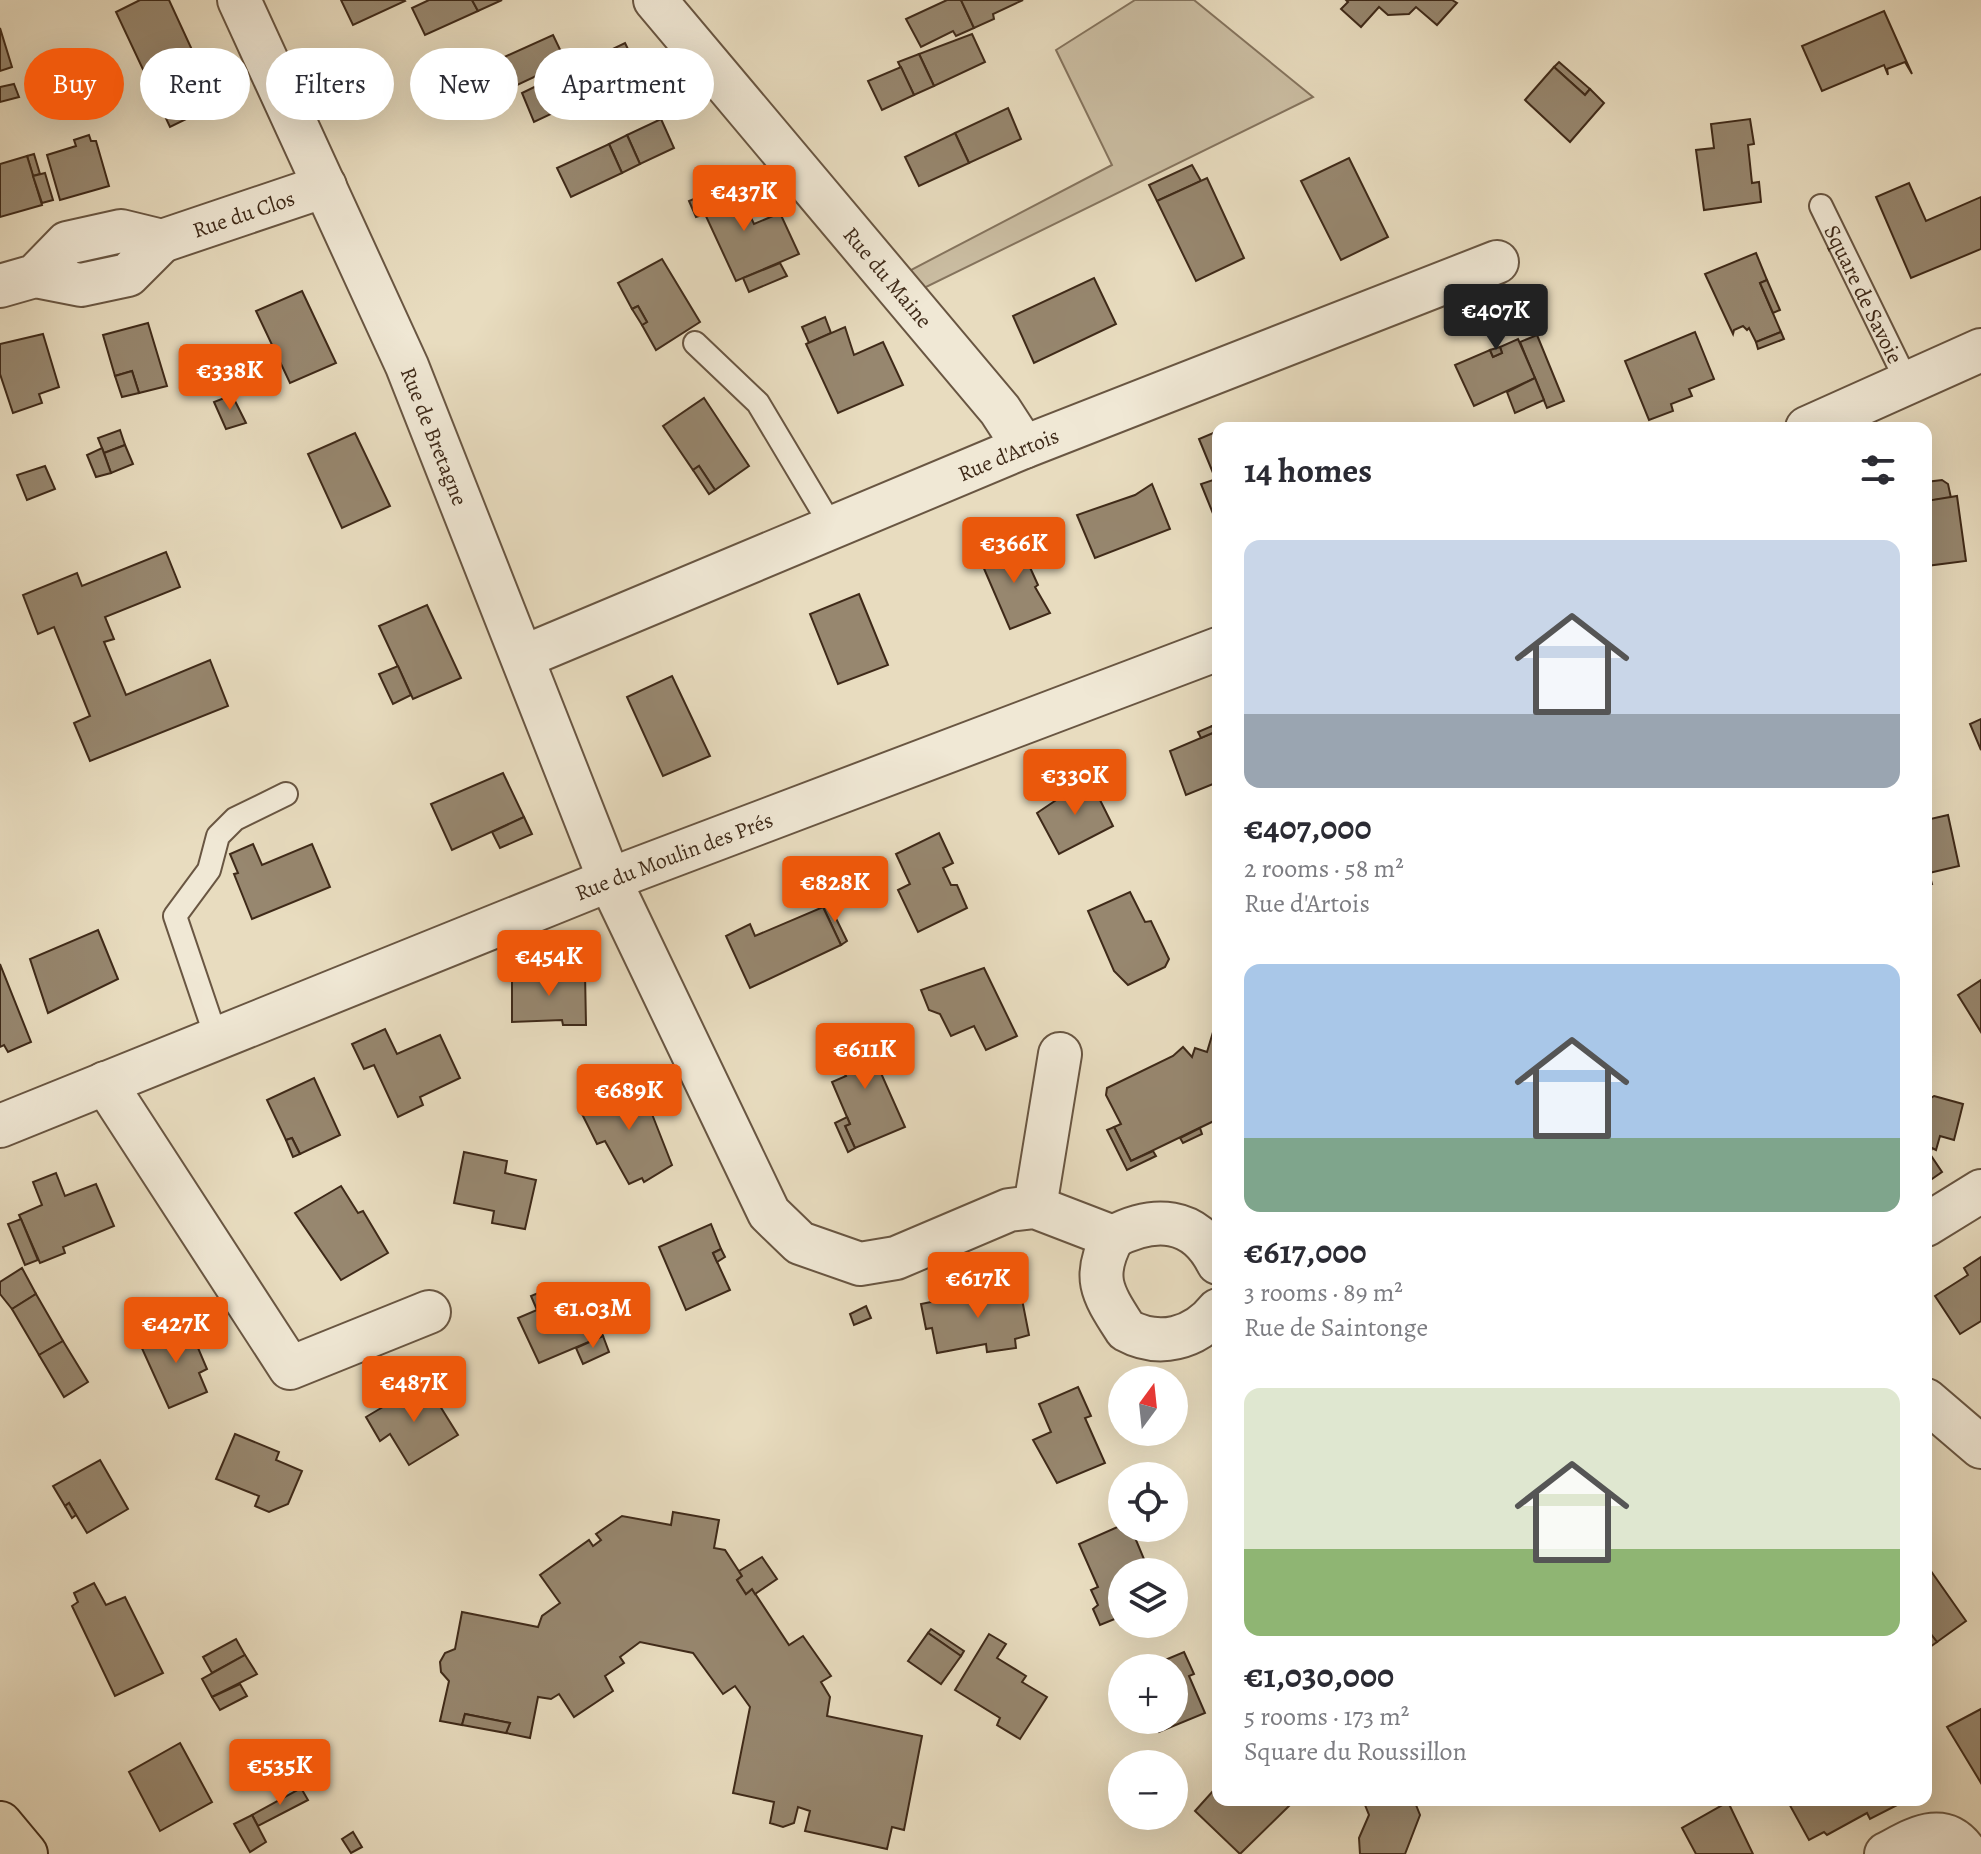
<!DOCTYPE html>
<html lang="en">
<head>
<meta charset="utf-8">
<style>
  body { margin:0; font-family:Alegreya,serif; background:#f2f2f3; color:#2b2b33; height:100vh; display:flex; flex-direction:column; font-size:30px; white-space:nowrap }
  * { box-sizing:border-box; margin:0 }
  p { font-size:26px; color:#7c7c81 }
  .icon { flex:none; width:44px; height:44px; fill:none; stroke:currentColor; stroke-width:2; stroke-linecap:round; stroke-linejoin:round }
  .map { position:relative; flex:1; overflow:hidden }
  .side { position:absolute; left:1212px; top:422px; width:720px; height:1384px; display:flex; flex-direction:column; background:#fff; border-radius:16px; box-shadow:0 8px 32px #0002 }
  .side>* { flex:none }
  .guide { position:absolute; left:24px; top:48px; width:760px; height:72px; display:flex; gap:16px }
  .needle { width:52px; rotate:15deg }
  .buttons { position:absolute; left:1108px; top:1366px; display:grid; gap:16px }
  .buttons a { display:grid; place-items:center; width:80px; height:80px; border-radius:50%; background:#fff; box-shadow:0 8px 32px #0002; font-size:40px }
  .price { position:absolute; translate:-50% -68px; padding:0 18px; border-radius:8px; background:#ea580c; color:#fff; font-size:26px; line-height:52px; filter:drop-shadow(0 2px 4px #0008) }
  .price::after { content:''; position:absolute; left:50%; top:48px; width:24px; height:18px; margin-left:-12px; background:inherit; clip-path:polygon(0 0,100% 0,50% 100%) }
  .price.active { background:#222; color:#fff }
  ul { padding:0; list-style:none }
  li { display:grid; align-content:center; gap:16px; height:424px; padding:0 32px }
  li span { display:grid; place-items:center; height:248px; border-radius:16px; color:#555 }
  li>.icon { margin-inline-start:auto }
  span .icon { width:144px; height:144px; fill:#fffc; stroke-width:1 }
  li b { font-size:34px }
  h2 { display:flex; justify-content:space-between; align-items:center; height:96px; padding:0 32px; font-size:34px }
  .chip { padding:0 28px; border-radius:36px; background:#fff; box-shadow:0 8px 32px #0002; font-size:28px; line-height:72px }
  .chip.active { background:#ea580c; color:#fff }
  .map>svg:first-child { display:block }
  .green { fill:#cbbea3; stroke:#85745e; stroke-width:2 }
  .building { fill:#97876f; stroke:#3f2a19; stroke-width:2 }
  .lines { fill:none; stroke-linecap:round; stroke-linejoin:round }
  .service-casing { stroke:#695642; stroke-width:26 }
  .minor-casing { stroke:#695642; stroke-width:46 }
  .primary-casing { stroke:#3f2a19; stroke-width:48 }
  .service { stroke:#f0e8d5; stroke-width:22 }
  .minor { stroke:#f0e8d5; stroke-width:42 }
  .primary { stroke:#e8dcbf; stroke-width:44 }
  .labels { text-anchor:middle; stroke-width:6; stroke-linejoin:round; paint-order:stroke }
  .street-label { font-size:22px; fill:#3f2a19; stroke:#f0e8d5 }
</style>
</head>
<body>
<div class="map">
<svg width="1981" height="1854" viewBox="0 0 1981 1854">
  <rect width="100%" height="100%" fill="#e8dcbf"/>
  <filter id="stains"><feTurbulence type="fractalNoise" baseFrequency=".0025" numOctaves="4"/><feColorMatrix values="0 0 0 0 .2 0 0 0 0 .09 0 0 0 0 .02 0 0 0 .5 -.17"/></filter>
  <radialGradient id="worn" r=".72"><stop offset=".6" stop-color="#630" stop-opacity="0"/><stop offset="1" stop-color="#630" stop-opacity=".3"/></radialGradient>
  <!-- green -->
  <polygon class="green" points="1135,0 1194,0 1313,97 922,289 909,271 1112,165 1056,50"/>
  <!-- building -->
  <g class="building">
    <polygon points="140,0 169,0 217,104 170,127 116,12"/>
    <polygon points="341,0 404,0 405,1 353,25"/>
    <polygon points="429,0 472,0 478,11 425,35 412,8"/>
    <polygon points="472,0 502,0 478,11"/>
    <polygon points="947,0 961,0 974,28 956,36 953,31 921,47 906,19"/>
    <polygon points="961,0 1023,0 993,14 994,19 974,28"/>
    <polygon points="1346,0 1452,0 1457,3 1437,25 1416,7 1409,14 1388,15 1379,7 1361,27 1341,9 1348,2"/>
    <polygon points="1884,11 1912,74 1905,62 1887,69 1888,75 1884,65 1822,91 1802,46"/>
    <polygon points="0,28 12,67 0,71"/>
    <polygon points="972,34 985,62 934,86 919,54"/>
    <polygon points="553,35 566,62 513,87 500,59"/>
    <polygon points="625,43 639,72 587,97 573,68"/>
    <polygon points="919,54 934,86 914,95 898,62"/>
    <polygon points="500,59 513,87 461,111 448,83"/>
    <polygon points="1559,62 1590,89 1585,95 1554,67"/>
    <polygon points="79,66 101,113 84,118 62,74"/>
    <polygon points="901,67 914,95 882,110 868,81"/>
    <polygon points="1554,67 1585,95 1590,89 1604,103 1570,142 1525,100"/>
    <polygon points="573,68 587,97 534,122 522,93"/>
    <polygon points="14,84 19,97 0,102 0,87"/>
    <polygon points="1008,108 1021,139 969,163 955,133"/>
    <polygon points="661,119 674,148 640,164 627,135"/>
    <polygon points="1750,119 1754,144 1748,145 1752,183 1759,182 1761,202 1704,210 1696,150 1714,148 1711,124"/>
    <polygon points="955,133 969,163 919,186 905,157"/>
    <polygon points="89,135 91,141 96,141 109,186 60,200 47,155 76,146 74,140"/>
    <polygon points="627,135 640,164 622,173 609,144"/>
    <polygon points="609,144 622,173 571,197 557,168"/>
    <polygon points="34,154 40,174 33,176 27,156"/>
    <polygon points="27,156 42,205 0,217 0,164"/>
    <polygon points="1349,158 1388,237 1341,260 1301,181"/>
    <polygon points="1192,165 1201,181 1157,201 1149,185"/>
    <polygon points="45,173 53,200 42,203 33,176"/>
    <polygon points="1207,178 1244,258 1196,281 1157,201"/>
    <polygon points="734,182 754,224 780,213 799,254 736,281 705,214 696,217 689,201"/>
    <polygon points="1909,183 1926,221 1981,197 1981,249 1911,278 1876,197"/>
    <polygon points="1756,253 1767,280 1760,283 1781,332 1756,342 1749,328 1747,330 1743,326 1734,330 1733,334 1705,274"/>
    <polygon points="662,259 700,322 656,350 642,325 647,322 638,306 632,309 618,283"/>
    <polygon points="780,263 787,276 749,292 743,278"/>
    <polygon points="1094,278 1116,324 1034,363 1013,316"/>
    <polygon points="1767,280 1780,310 1773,313 1760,283"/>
    <polygon points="302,291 336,363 290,383 256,311"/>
    <polygon points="638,306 647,322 642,325 632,309"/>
    <polygon points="825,317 831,333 809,343 802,327"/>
    <polygon points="148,323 167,386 139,393 132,371 115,376 103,335"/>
    <polygon points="845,327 854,355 883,342 903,385 838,413 806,344"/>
    <polygon points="1695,332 1714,379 1689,389 1692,396 1671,404 1673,411 1649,420 1625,361"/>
    <polygon points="1781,332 1784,339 1758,349 1756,342"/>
    <polygon points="43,334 59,387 39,394 42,403 13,413 0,374 0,344"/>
    <polygon points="1537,335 1564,401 1547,408 1520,342"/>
    <polygon points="1518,339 1535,378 1474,406 1455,365 1490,350 1493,357 1502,353 1500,347"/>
    <polygon points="1500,347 1502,353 1493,357 1490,350"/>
    <polygon points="132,371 139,393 122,397 115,376"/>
    <polygon points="1535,378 1544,400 1515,413 1507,392"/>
    <polygon points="232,395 246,423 226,429 214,402"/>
    <polygon points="704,398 749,466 715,490 699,466 693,470 663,426"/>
    <polygon points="120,430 125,445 104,453 98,438"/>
    <polygon points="1218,431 1218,485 1199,439"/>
    <polygon points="355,433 390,506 342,528 308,454"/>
    <polygon points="125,445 133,464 111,473 104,453"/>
    <polygon points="102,448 111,473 96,477 87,455"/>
    <polygon points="45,466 55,489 27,500 17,475"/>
    <polygon points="699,466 715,490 709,494 693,470"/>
    <polygon points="1216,479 1218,514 1214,516 1201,484"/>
    <polygon points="1942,480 1948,484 1951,498 1926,501 1926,482"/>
    <polygon points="1152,484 1170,529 1095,558 1077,515 1135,495"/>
    <polygon points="1957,496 1966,561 1926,566 1926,501"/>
    <polygon points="1018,541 1038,585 1035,587 1050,613 1010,629 979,557"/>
    <polygon points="166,552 180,587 105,617 114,639 104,642 126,695 210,660 228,706 90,761 74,723 90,716 54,627 38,634 23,595 77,573 82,586"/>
    <polygon points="859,594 888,665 838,684 810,614"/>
    <polygon points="427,605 461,678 413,699 379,626"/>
    <polygon points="398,666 411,695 393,704 379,674"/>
    <polygon points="672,676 710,756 663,776 627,697"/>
    <polygon points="1981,719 1981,750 1970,724"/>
    <polygon points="1218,724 1218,782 1186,795 1170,751 1215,732 1212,726"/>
    <polygon points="1212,726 1215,732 1201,738 1198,732"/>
    <polygon points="503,773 524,817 452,850 431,804"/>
    <polygon points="1089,778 1113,826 1059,854 1037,813"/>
    <polygon points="1948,815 1959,866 1929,873 1932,884 1926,886 1926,820"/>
    <polygon points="524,817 532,834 500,848 492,832"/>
    <polygon points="939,833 953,863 943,868 951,885 957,885 967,908 918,932 898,890 910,884 896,854"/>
    <polygon points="253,844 262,865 312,844 330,887 252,919 234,874 238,873 230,854"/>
    <polygon points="1130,892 1145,922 1151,921 1169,959 1165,967 1128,985 1114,971 1088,911"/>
    <polygon points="829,904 847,941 841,945 823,907"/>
    <polygon points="823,907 841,945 750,988 726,936 750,924 755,936"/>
    <polygon points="98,930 118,979 48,1013 30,959"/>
    <polygon points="0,964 31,1042 8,1052 4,1045 0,1047"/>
    <polygon points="984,968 1017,1036 986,1050 974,1026 951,1036 940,1014 929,1010 921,990"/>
    <polygon points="585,973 586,1025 563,1025 562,1020 512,1022 512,974"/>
    <polygon points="1981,980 1981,1032 1958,995"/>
    <polygon points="385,1029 397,1054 440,1035 460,1078 420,1097 423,1105 398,1117 374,1065 364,1069 352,1044"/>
    <polygon points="870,1030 883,1059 876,1062 905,1127 855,1148 845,1126 850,1124 832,1082 846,1076 830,1047"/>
    <polygon points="1213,1032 1218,1034 1218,1119 1131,1161 1114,1127 1121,1124 1106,1095 1107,1088 1173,1056 1183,1047 1192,1057 1195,1048 1207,1052"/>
    <polygon points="314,1078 340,1135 300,1154 292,1138 286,1140 267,1100"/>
    <polygon points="639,1081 672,1165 644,1182 642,1178 629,1184 605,1141 597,1144 579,1108"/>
    <polygon points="1934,1096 1963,1104 1954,1140 1940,1136 1936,1150 1932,1148 1930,1154 1942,1172 1926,1183 1926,1109 1928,1100"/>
    <polygon points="847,1117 850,1124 845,1126 855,1148 848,1152 835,1123"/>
    <polygon points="1114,1127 1131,1161 1153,1151 1156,1156 1127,1170 1107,1130"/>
    <polygon points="1200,1128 1202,1134 1183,1143 1180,1138"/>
    <polygon points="292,1138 300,1154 293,1157 286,1140"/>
    <polygon points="464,1152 507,1161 505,1173 536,1180 525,1229 492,1223 494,1211 454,1203"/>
    <polygon points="56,1173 65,1196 96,1184 114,1226 63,1247 65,1253 40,1263 19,1215 42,1205 33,1182"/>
    <polygon points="341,1186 358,1213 363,1211 388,1253 341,1280 295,1213"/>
    <polygon points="21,1219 38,1260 25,1265 8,1224"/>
    <polygon points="711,1224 721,1249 713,1253 730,1290 686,1310 659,1247"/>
    <polygon points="721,1249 725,1257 717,1262 713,1253"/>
    <polygon points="1981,1257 1981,1321 1960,1334 1935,1296 1968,1275 1964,1268"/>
    <polygon points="22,1268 36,1294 12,1309 0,1294 0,1282"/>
    <polygon points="1019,1284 1029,1335 1015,1339 1016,1348 987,1352 986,1344 937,1353 932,1328 926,1329 921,1304"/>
    <polygon points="550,1288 556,1302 583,1290 603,1336 539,1363 518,1318 537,1310 531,1296"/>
    <polygon points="36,1294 63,1341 39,1355 12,1309"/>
    <polygon points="866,1306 871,1318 854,1325 850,1314"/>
    <polygon points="187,1322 207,1369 199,1373 207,1392 169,1408 140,1344"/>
    <polygon points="603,1336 609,1352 583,1364 576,1348"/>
    <polygon points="63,1341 88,1382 64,1397 39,1355"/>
    <polygon points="425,1382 458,1435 409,1465 390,1434 380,1441 366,1417"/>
    <polygon points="1078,1387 1091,1416 1085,1418 1105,1463 1057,1483 1033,1440 1051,1432 1039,1404"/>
    <polygon points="235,1434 279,1452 276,1460 302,1471 288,1504 269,1512 255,1506 259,1496 216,1479"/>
    <polygon points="100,1460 128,1509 87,1533 69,1503 65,1506 53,1486"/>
    <polygon points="69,1503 76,1515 72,1518 65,1506"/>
    <polygon points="673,1512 719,1520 714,1548 725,1550 742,1576 737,1580 746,1594 752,1589 789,1645 803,1636 831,1676 821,1682 830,1697 827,1716 922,1736 904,1830 892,1827 887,1849 805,1831 810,1811 798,1807 794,1823 783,1827 770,1823 774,1802 733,1793 750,1707 735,1686 723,1694 693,1653 640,1642 620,1657 624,1663 605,1676 613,1691 574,1717 559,1694 551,1699 538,1697 530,1738 506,1733 510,1723 465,1714 462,1725 440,1721 449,1681 441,1672 440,1662 445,1653 455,1649 462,1612 538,1627 542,1616 560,1603 540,1575 589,1540 593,1546 601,1540 596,1534 622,1516 671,1525"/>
    <polygon points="1122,1525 1122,1528 1131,1528 1146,1564 1153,1561 1157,1572 1122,1572 1122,1616 1100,1625 1093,1609 1098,1605 1091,1590 1098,1587 1079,1544"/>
    <polygon points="762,1557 777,1579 755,1594 752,1589 746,1594 737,1580 742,1576 739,1571"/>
    <polygon points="1926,1564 1966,1621 1937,1642 1926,1628"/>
    <polygon points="94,1583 106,1605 125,1597 163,1673 115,1696 72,1606 78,1602 74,1593"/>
    <polygon points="1926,1628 1937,1642 1930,1647 1926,1642"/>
    <polygon points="931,1629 964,1651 961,1656 928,1633"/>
    <polygon points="928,1633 961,1656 941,1684 908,1661"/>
    <polygon points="989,1634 1006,1644 997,1658 1026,1676 1022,1682 1047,1697 1020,1739 997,1725 1000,1718 955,1690"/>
    <polygon points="236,1639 245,1655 212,1673 203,1657"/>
    <polygon points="1184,1652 1194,1674 1189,1676 1205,1713 1159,1732 1155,1720 1174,1720 1174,1668 1146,1668"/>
    <polygon points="245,1655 257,1674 212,1697 202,1679"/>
    <polygon points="240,1684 247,1696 220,1710 212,1697"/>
    <polygon points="1981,1709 1981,1783 1947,1727"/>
    <polygon points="465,1714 510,1723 506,1733 462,1725"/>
    <polygon points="180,1743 212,1802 160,1831 129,1772"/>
    <polygon points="301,1788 308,1800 258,1826 252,1815"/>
    <polygon points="1213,1791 1218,1800 1283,1800 1289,1806 1240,1854 1195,1811"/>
    <polygon points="1375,1800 1414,1800 1420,1815 1405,1854 1360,1854 1359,1838 1369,1815 1365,1805"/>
    <polygon points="1787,1800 1899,1800 1901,1803 1870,1819 1867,1813 1827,1835 1824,1832 1809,1840"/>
    <polygon points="1728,1802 1753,1854 1696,1854 1682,1828"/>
    <polygon points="252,1815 266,1842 250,1852 234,1824"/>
    <polygon points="353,1832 362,1847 351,1853 342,1839"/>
  </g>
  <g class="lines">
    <!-- service casing -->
    <g class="service-casing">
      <g id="service">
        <path id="s1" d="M1821,206L1908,384"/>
        <polyline points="695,343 758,403 832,527"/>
        <polyline points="216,1037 175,916 209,870 218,836 235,819 286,794"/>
      </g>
    </g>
    <!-- minor casing -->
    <g class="minor-casing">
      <g id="minor">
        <path id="s2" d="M239,0L407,366L610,881L769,1213L800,1243L860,1264L896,1258L1009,1210L1035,1207L1113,1237C1091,1278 1103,1294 1126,1330C1159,1348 1195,1339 1218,1310"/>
        <path id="s3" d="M655,0L1000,410L1024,447"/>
        <path id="s4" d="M162,241L325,186"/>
        <polyline points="0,286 35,276 81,285 128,275 162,241 121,231 67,243 35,276"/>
        <polyline points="1807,428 1981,350"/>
        <path id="s5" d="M523,657L1024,447L1497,262"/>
        <polyline points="105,1083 290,1368 429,1312"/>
        <path id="s6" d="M0,1126L632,871L1218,649"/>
        <polyline points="1035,1207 1060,1054"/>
        <polyline points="1926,1225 1981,1191"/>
        <path d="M1113,1237C1153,1216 1195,1216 1218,1263"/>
        <polyline points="1926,1400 1981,1447"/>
        <path d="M1886,1854C1915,1839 1944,1819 1967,1854"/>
      </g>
    </g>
    <!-- primary casing -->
    <g class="primary-casing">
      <polyline id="primary" points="0,1824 25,1854"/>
    </g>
    <!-- service -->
    <use href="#service" class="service"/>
    <!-- minor -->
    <use href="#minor" class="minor"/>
    <!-- primary -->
    <use href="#primary" class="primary"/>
  </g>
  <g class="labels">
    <!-- street labels -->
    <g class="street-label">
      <text dy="8" stroke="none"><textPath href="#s4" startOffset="86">Rue du Clos</textPath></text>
      <text dy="8" stroke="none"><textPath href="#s3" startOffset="362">Rue du Maine</textPath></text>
      <text dy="8" stroke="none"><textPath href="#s1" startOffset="98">Square de Savoie</textPath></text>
      <text dy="8" stroke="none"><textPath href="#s2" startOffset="478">Rue de Bretagne</textPath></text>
      <text dy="8" stroke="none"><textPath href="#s5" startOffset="526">Rue d'Artois</textPath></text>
      <text dy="8" stroke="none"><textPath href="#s6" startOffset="726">Rue du Moulin des Prés</textPath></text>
    </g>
  </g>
  <rect width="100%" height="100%" filter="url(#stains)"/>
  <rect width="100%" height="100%" fill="url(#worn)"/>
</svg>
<div class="buttons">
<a><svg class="needle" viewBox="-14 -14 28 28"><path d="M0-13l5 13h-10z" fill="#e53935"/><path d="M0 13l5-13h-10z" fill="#7c7c81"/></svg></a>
<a><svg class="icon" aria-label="locate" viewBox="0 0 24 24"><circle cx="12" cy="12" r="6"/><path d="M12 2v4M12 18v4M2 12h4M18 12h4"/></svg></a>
<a><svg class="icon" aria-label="layers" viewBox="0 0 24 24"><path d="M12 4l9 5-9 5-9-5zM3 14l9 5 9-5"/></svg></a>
<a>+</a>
<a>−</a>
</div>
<b class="price" style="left:744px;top:233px">€437K</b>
<b class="price active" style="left:1496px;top:352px">€407K</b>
<b class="price" style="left:230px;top:412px">€338K</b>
<b class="price" style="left:1014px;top:585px">€366K</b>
<b class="price" style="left:1075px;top:817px">€330K</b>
<b class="price" style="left:835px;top:924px">€828K</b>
<b class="price" style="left:549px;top:998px">€454K</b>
<b class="price" style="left:865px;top:1091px">€611K</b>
<b class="price" style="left:629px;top:1132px">€689K</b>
<b class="price" style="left:978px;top:1320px">€617K</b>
<b class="price" style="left:593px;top:1350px">€1.03M</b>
<b class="price" style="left:176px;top:1365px">€427K</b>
<b class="price" style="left:414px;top:1424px">€487K</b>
<b class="price" style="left:280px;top:1807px">€535K</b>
<div class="guide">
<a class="chip active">Buy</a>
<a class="chip">Rent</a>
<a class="chip">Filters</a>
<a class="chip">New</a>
<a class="chip">Apartment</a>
</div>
<section class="side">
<h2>14 homes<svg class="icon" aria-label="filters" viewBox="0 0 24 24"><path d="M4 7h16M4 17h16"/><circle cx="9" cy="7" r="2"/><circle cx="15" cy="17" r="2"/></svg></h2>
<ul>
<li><span style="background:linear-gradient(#c9d6e8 70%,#9aa5b1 0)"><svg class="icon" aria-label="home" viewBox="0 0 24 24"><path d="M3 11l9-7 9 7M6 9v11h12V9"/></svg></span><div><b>€407,000</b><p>2 rooms · 58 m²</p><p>Rue d'Artois</p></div></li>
<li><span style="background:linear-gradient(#a9c7e8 70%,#7fa58c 0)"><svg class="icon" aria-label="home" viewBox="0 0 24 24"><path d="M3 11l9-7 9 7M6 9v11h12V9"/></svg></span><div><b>€617,000</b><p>3 rooms · 89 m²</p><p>Rue de Saintonge</p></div></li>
<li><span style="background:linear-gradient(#dfe7d0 65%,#8fb573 0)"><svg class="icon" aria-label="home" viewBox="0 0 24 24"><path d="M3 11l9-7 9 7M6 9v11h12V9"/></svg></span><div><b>€1,030,000</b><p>5 rooms · 173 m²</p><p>Square du Roussillon</p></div></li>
</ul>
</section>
</div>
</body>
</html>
